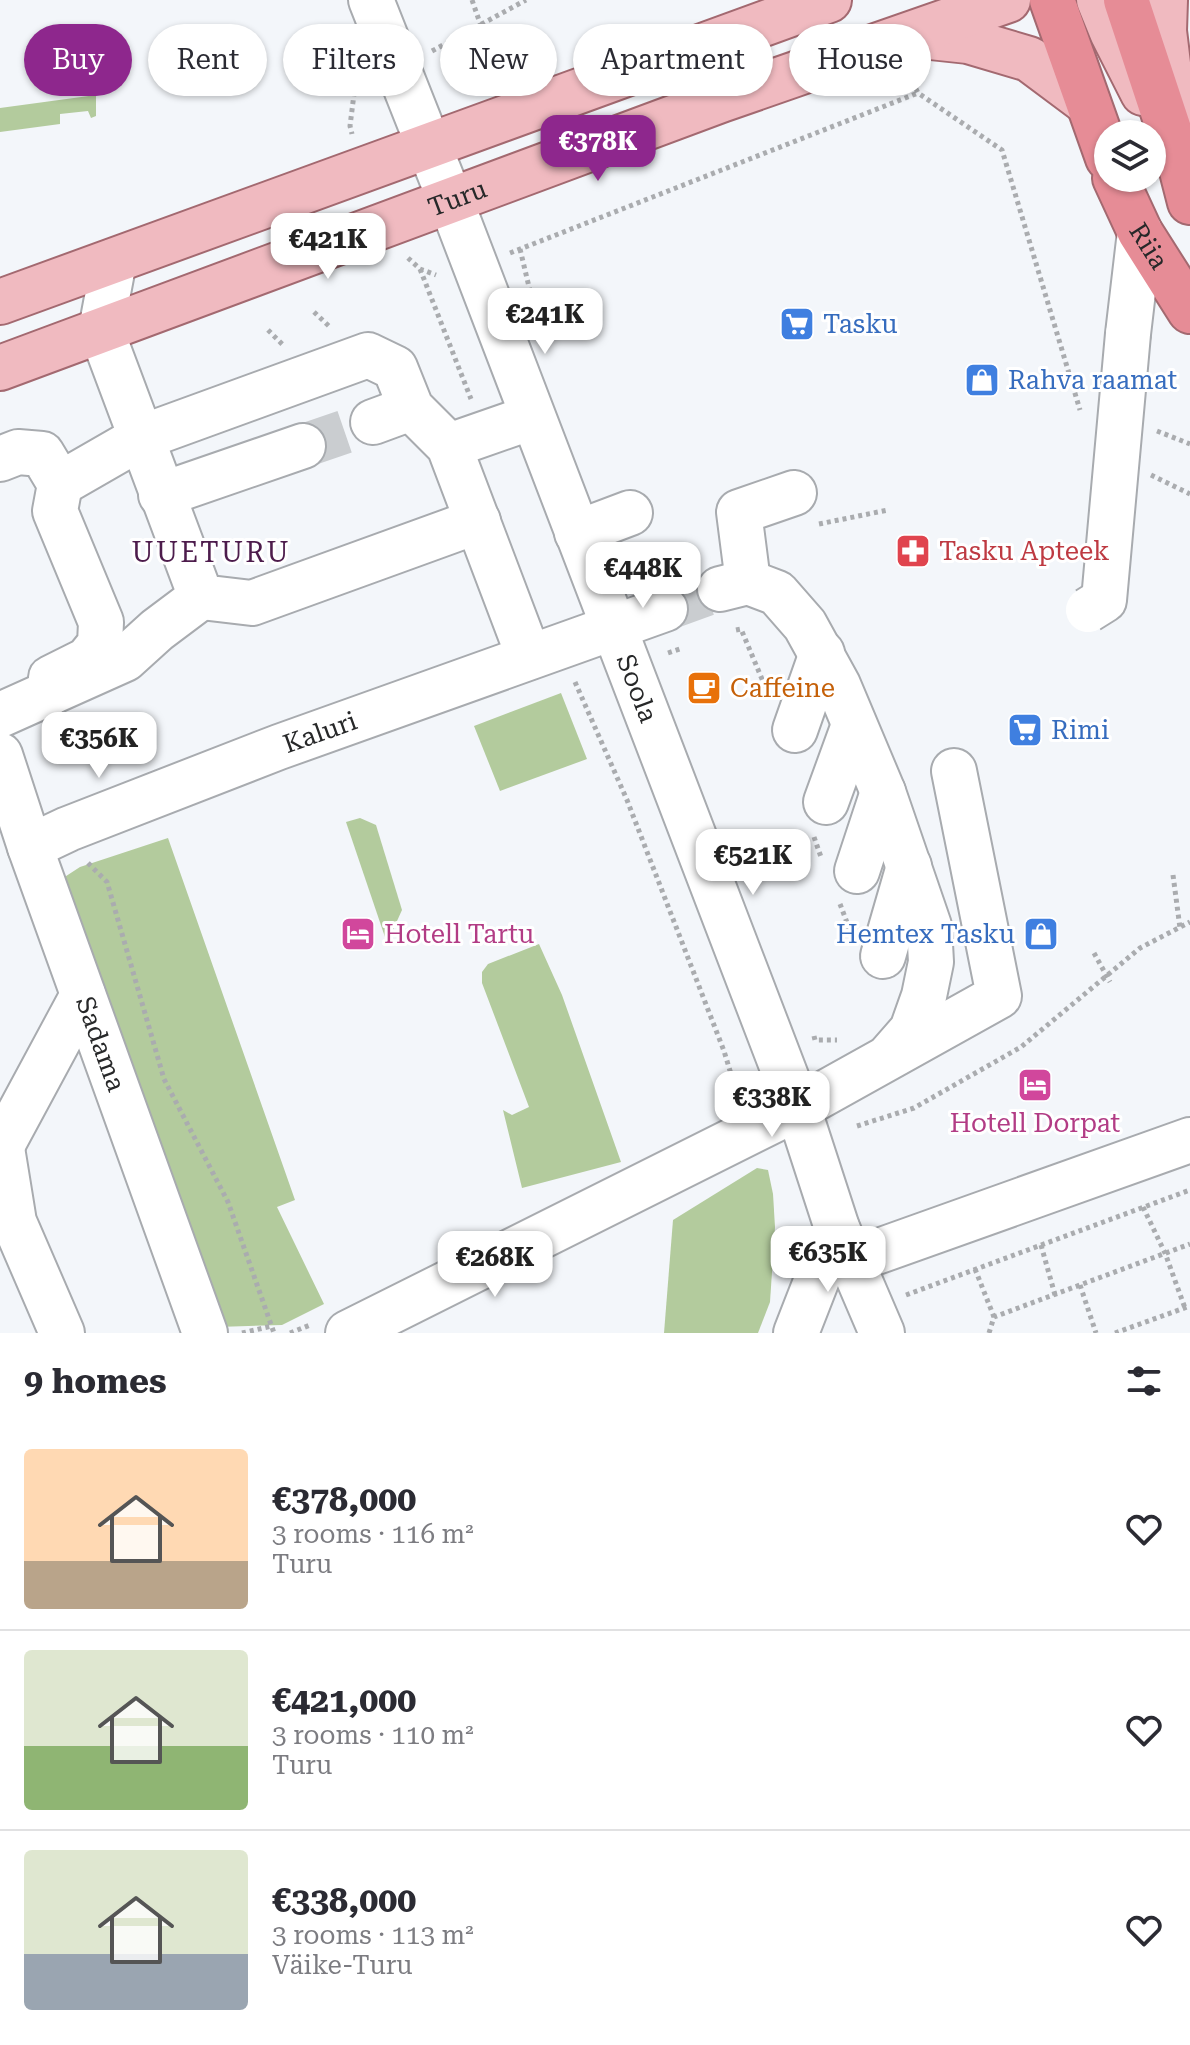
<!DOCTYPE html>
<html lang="en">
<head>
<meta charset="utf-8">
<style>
  body { margin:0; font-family:"Roboto Serif",serif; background:#f7f7f7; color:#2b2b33; height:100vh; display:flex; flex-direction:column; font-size:30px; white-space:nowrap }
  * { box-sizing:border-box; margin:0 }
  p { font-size:26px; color:#7c7c81 }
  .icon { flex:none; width:44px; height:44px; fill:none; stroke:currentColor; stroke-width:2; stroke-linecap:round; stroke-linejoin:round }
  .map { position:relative; height:1333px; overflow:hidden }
  .details { display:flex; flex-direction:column; background:#fff; flex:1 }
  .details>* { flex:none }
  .guide { position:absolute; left:24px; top:24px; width:1142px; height:72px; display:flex; gap:16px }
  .tools { position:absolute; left:1094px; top:120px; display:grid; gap:16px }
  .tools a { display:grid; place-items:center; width:72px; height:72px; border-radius:50%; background:#fff; box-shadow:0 2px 6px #0004; font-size:40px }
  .price { position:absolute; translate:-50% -68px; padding:0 18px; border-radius:16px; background:#fff; color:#222; font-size:26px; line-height:52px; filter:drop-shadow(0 2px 4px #0008) }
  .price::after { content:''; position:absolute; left:50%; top:48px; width:24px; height:18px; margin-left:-12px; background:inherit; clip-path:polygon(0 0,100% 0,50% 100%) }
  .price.selected { background:#8e278d; color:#fff }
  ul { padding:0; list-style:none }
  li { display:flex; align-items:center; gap:24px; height:200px; padding:0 24px }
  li+li { border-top:2px solid #e1e1e2 }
  li span { display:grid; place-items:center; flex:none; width:224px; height:160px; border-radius:8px; color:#555 }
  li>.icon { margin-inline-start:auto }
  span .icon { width:96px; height:96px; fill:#fffc; stroke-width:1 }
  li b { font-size:34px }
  h2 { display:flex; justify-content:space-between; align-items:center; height:96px; padding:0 24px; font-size:34px }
  .chip { padding:0 28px; border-radius:36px; background:#fff; box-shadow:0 2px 6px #0004; font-size:28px; line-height:72px }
  .chip.selected { background:#8e278d; color:#fff }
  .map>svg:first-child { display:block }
  .green { fill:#b3cb9d }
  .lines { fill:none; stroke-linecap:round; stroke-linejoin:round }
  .minor-tunnel { stroke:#cacdd0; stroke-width:44; stroke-dasharray:44 22; stroke-linecap:butt }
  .minor-casing { stroke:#a8abaf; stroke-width:48 }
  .major-casing { stroke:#a36970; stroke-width:48 }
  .highway-casing { stroke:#a36970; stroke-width:48 }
  .path { stroke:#aaacaf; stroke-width:5; stroke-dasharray:4 4; stroke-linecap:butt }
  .minor { stroke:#fff; stroke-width:44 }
  .major { stroke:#f0bac0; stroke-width:44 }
  .highway { stroke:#e68c96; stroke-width:44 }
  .minor-bridge-casing { stroke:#a8abaf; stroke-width:48; stroke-linecap:butt }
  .path-bridge { stroke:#aaacaf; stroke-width:5; stroke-dasharray:4 4; stroke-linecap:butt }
  .minor-bridge { stroke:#fff; stroke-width:44 }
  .labels { text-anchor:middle; stroke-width:6; stroke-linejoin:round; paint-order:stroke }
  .street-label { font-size:26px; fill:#272829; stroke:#fff }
  .shop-label { font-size:26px; fill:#366cbe; stroke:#fff; text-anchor:start }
  .health-label { font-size:26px; fill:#be3a42; stroke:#fff; text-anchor:start }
  .food-label { font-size:26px; fill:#c56008; stroke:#fff; text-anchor:start }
  .hotel-label { font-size:26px; fill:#b23c85; stroke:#fff; text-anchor:start }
  .neighbourhood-label { font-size:28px; letter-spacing:2px; fill:#4d1c4c; stroke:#fff }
</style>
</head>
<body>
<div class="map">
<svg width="1190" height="1333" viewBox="0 0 1190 1333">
  <rect width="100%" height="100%" fill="#f3f6fa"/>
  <!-- green -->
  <g class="green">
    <polygon points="96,95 96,116 91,118 88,111 60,114 60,124 0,132 0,108"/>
    <polygon points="561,693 587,759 500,791 474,726"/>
    <polygon points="360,818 376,825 402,910 387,943 346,822"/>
    <polygon points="168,838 295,1200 277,1207 324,1304 282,1325 217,1327 60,880 80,867"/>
    <polygon points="539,944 562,995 621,1162 522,1188 503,1110 512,1115 529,1107 482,983 482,972 488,964"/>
    <polygon points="757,1168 768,1170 773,1194 775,1227 770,1302 758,1333 664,1333 673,1220"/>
  </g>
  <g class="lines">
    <!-- minor-tunnel -->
    <g class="minor-tunnel">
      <polyline points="303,446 373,422"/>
      <polyline points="665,609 720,589"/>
    </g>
    <!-- minor casing -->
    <g class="minor-casing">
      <g id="minor">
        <path id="s1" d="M371,0L451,202L798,1108L837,1228L882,1333"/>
        <polyline points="114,261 101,330 201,597 252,603 478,521"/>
        <polyline points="1128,334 1140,232"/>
        <polyline points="373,422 411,408"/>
        <polyline points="449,446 532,417"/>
        <polyline points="0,459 18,452 42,454 60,484 55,511 101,622 100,644 87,660 51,678 50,693"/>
        <polyline points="60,484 140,438 368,355 395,368 411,408 449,446 529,657"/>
        <polyline points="161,495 303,446"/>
        <polyline points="577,533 630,513"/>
        <polyline points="748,582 739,512 794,493"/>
        <polyline points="720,589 748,582 777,593 805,625 838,685 883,792 929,926 931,962 924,996 912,1030 891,1054"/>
        <polyline points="0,715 125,659 157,630 201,597"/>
        <polyline points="795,730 822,653"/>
        <path id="s2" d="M0,755L30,847L205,1333"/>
        <polyline points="826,802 854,725"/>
        <path id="s3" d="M30,847L68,829L279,747L665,609"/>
        <polyline points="857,871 883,792"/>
        <polyline points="883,956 909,866"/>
        <polyline points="2,1148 14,1222 62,1333"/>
        <polyline points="0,1149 83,995"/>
        <polyline points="851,1261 1190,1140"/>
        <polyline points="348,1333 798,1108 999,996 954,771"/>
        <polyline points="796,1333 837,1228"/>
      </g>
    </g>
    <!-- major casing -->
    <g class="major-casing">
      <g id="major">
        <polyline points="1099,0 1112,32 1143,93"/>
        <polyline points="1165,0 1164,31 1174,113"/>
        <polyline points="921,36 968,41 1029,59 1088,103"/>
        <polyline points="0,302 829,0"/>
        <path id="s4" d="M0,368L721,100L1008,0"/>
      </g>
    </g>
    <!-- highway casing -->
    <g class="highway-casing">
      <g id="highway">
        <polyline points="1052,0 1108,158"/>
        <polyline points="1126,0 1180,163 1190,202"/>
        <path id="s5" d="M1115,178L1140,232L1190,311"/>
      </g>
    </g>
    <!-- path -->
    <g class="path">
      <polyline points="472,0 481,26"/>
      <polyline points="432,51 526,0"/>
      <polyline points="347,54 356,78 350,126 352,134"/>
      <polyline points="909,74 918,93 1002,150 1080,410"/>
      <polyline points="520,249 530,291"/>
      <polyline points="510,253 918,93"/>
      <polyline points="408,258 420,269 436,275"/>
      <polyline points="420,269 471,399"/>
      <polyline points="314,312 331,328"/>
      <polyline points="268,330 284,346"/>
      <polyline points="1157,431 1190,444"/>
      <polyline points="1151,475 1190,494"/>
      <polyline points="819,524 888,510"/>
      <polyline points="736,630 741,629 767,691"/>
      <polyline points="668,653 680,649"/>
      <polyline points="575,682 627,800 724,1051 738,1097"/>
      <polyline points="814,837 821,857"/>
      <polyline points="88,863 107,882 164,1079 228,1202 274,1333"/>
      <polyline points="1173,875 1180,928"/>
      <polyline points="840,904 849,928"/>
      <polyline points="814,1036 815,1040 837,1040"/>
      <polyline points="857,1126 914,1108 1021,1047 1140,948 1190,922"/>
      <polyline points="1143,1207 1165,1253 1185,1308"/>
      <polyline points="1041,1245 1055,1295"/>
      <polyline points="975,1269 994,1317"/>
      <polyline points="1080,1285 1096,1333"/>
      <polyline points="906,1295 1190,1190"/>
      <polyline points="242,1333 272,1326"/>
      <polyline points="290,1333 310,1325"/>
      <polyline points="989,1333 994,1317 1190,1244"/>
      <polyline points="1115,1333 1190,1306"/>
    </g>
    <!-- minor -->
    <use href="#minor" class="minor"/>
    <!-- major -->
    <use href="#major" class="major"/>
    <!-- highway -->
    <use href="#highway" class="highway"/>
    <!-- minor-bridge casing -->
    <g class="minor-bridge-casing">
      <polyline id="minor-bridge" points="1088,610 1104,600 1128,334"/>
    </g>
    <!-- path-bridge -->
    <polyline class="path-bridge" points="1094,953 1110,982"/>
    <!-- minor-bridge -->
    <use href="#minor-bridge" class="minor-bridge"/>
  </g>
  <!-- icons -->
  <defs>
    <g id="supermarket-square" transform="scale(1.8)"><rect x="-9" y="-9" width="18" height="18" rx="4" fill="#3f7fe0" stroke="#fff"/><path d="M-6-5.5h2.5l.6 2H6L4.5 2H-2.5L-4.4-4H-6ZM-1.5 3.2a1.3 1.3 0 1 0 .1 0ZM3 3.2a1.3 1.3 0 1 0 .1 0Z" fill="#fff"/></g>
    <g id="shop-square" transform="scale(1.8)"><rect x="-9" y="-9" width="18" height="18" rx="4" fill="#3f7fe0" stroke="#fff"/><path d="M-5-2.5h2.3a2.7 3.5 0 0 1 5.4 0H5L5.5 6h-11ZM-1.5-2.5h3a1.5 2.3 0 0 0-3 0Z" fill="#fff"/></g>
    <g id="pharmacy-square" transform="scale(1.8)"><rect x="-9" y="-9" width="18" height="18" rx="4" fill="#e0444e" stroke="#fff"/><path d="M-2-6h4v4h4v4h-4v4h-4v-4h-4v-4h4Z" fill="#fff"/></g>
    <g id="cafe-square" transform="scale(1.8)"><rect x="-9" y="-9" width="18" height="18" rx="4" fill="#e8710a" stroke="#fff"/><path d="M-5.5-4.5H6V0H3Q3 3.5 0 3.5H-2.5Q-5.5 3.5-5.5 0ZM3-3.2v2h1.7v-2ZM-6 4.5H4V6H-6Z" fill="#fff"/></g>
    <g id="hotel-square" transform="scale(1.8)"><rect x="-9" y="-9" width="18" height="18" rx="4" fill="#d1479c" stroke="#fff"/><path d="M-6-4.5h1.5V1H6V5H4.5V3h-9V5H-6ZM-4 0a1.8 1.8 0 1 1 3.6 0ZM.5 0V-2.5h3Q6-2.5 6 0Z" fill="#fff"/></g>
  </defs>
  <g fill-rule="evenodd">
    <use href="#supermarket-square" x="797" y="324"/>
    <use href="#shop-square" x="982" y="380"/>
    <use href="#pharmacy-square" x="913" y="551"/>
    <use href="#cafe-square" x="704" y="688"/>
    <use href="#supermarket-square" x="1025" y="730"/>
    <use href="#hotel-square" x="358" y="934"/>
    <use href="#shop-square" x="1041" y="934"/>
    <use href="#hotel-square" x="1035" y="1085"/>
  </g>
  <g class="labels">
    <!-- street labels -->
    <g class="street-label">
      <text dy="9" stroke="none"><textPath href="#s4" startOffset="488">Turu</textPath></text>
      <text dy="9" stroke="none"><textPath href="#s5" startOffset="76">Riia</textPath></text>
      <text dy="9" stroke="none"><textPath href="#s1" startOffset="738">Soola</textPath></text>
      <text dy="9" stroke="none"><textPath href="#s3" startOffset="312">Kaluri</textPath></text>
      <text dy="9" stroke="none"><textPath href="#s2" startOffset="306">Sadama</textPath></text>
    </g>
    <!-- shop labels -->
    <g class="shop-label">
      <text x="823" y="333">Tasku</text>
      <text x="1008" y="389">Rahva raamat</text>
      <text x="1051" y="739">Rimi</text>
      <text x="1015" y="943" text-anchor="end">Hemtex Tasku</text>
    </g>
    <!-- health labels -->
    <g class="health-label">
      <text x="939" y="560">Tasku Apteek</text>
    </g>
    <!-- food labels -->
    <g class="food-label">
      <text x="730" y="697">Caffeine</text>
    </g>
    <!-- hotel labels -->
    <g class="hotel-label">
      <text x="384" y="943">Hotell Tartu</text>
      <text x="1035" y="1132" text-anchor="middle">Hotell Dorpat</text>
    </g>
    <!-- neighbourhood labels -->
    <g class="neighbourhood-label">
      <text x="211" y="562">UUETURU</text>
    </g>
  </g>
</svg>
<div class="tools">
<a><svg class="icon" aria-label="layers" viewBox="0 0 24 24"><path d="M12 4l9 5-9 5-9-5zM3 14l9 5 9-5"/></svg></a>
</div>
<b class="price selected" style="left:598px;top:183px">€378K</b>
<b class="price" style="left:328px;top:281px">€421K</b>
<b class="price" style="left:545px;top:356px">€241K</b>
<b class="price" style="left:643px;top:610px">€448K</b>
<b class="price" style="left:99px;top:780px">€356K</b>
<b class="price" style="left:753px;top:897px">€521K</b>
<b class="price" style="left:772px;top:1139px">€338K</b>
<b class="price" style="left:828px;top:1294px">€635K</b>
<b class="price" style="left:495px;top:1299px">€268K</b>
<div class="guide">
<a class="chip selected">Buy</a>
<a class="chip">Rent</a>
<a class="chip">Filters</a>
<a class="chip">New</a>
<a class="chip">Apartment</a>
<a class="chip">House</a>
</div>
</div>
<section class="details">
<h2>9 homes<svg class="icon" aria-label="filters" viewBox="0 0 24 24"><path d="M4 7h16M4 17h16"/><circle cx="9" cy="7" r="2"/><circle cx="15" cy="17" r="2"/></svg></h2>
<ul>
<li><span style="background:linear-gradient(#ffd9b3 70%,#b9a48a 0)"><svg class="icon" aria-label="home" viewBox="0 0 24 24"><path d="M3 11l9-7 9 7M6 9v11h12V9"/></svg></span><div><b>€378,000</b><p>3 rooms · 116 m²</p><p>Turu</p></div><svg class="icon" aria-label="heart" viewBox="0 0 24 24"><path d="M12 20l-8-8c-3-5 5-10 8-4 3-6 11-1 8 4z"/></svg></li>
<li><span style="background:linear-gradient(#dfe7d0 60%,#8fb573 0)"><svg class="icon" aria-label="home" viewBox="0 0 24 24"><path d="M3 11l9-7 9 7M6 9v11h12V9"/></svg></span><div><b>€421,000</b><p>3 rooms · 110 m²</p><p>Turu</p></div><svg class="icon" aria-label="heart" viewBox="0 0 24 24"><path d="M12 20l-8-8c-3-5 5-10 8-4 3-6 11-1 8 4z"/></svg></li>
<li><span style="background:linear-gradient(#dfe7d0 65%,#9aa5b1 0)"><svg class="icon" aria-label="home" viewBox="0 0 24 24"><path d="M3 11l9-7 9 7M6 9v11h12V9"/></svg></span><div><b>€338,000</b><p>3 rooms · 113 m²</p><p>Väike-Turu</p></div><svg class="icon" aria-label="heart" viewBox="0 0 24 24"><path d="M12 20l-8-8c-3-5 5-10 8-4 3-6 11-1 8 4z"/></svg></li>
</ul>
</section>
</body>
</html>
